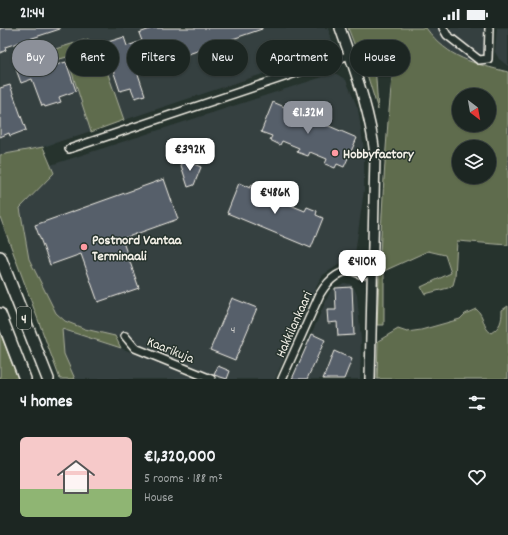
<!DOCTYPE html>
<html lang="en">
<head>
<meta charset="utf-8">
<style>
  body { margin:0; font-family:Dekko,sans-serif; background:#29322f; color:#f1f3f6; height:100vh; display:flex; flex-direction:column; font-size:15px; white-space:nowrap }
  * { box-sizing:border-box; margin:0 }
  p { font-size:13px; color:#a0a5a5 }
  .icon { flex:none; width:22px; height:22px; fill:none; stroke:currentColor; stroke-width:2; stroke-linecap:round; stroke-linejoin:round }
  .map { position:relative; height:351px; overflow:hidden }
  .details { display:flex; flex-direction:column; background:#1c2622; flex:1 }
  .details>* { flex:none }
  .banner { position:absolute; left:12px; top:12px; width:484px; height:36px; display:flex; gap:8px }
  .needle { width:26px; rotate:149deg }
  .controls { position:absolute; left:452px; top:60px; display:grid; gap:8px }
  .controls a { display:grid; place-items:center; width:44px; height:44px; border-radius:50%; background:#1c2622; box-shadow:0 1px 3px #0004,0 0 0 1px #3a4340; font-size:20px }
  .price { position:absolute; translate:-50% -34px; padding:0 9px; border-radius:8px; background:#fff; color:#222; font-size:13px; line-height:26px; filter:drop-shadow(0 1px 2px #0008) }
  .price::after { content:''; position:absolute; left:50%; top:24px; width:12px; height:9px; margin-left:-6px; background:inherit; clip-path:polygon(0 0,100% 0,50% 100%) }
  .price.active { background:#8c9099; color:#fff }
  ul { padding:0; list-style:none }
  li { display:flex; align-items:center; gap:12px; height:100px; padding:0 20px }
  li+li { border-top:1px solid #3a4340 }
  li span { display:grid; place-items:center; flex:none; width:112px; height:80px; border-radius:6px; color:#555 }
  li>.icon { margin-inline-start:auto }
  span .icon { width:48px; height:48px; fill:#fffc; stroke-width:1 }
  li b { font-size:17px }
  h2 { display:flex; justify-content:space-between; align-items:center; height:48px; padding:0 20px; font-size:17px }
  .chip { padding:0 14px; border-radius:18px; background:#1c2622; box-shadow:0 1px 3px #0004,0 0 0 1px #3a4340; font-size:14px; line-height:36px }
  .chip.active { background:#8c9099; color:#fff }
  .status { display:flex; justify-content:space-between; align-items:center; height:28px; padding:0 20px; background:#1c2622; direction:ltr }
  .status svg { height:11px; fill:currentColor }
  .map>svg:first-child { display:block }
  .built { fill:#354040 }
  .green { fill:#5f6c4e; stroke:#aaae9b; fill-rule:evenodd }
  .building { fill:#575e6b; stroke:#f4f1e8 }
  .lines { fill:none; stroke-linecap:round; stroke-linejoin:round }
  .minor-casing { stroke:#f4f1e8; stroke-width:10 }
  .major-casing { stroke:#f4f1e8; stroke-width:12 }
  .highway-casing { stroke:#f4f1e8; stroke-width:14 }
  .minor { stroke:#26332d; stroke-width:7 }
  .major { stroke:#26332d; stroke-width:9 }
  .highway { stroke:#26332d; stroke-width:11 }
  .poi-dot { fill:#ff9aa2; stroke:#26332d; stroke-width:1.5 }
  .labels { text-anchor:middle; stroke-width:3; stroke-linejoin:round; paint-order:stroke }
  .number-label { font-size:12px; fill:#cdccc9 }
  .shield { fill:#26332d; stroke:#b6b8b0; stroke-width:1 }
  .shield-label { font-size:13px; font-weight:bold; fill:#f4f1e8 }
  .poi-label { font-size:14px; font-weight:bold; fill:#f4f1e8; stroke:#26332d; text-anchor:start }
  .street-label { font-size:14px; fill:#f4f1e8; stroke:#26332d }
</style>
</head>
<body>
<div class="status"><b>21:44</b><svg viewBox="0 0 49 12"><path d="M0 12V9h3v3zM5 12V6h3v6zM10 12V3h3v9zM15 12V0h3v12zM26 1h20v11H26zM47 4h2v5h-2z"/></svg></div>
<div class="map">
<svg width="508" height="351" viewBox="0 0 508 351">
  <rect width="100%" height="100%" fill="#26332d"/>
  <filter id="ink" filterUnits="userSpaceOnUse"><feTurbulence type="fractalNoise" baseFrequency=".025" numOctaves="2"/><feDisplacementMap in="SourceGraphic" scale="8" xChannelSelector="R" yChannelSelector="G"/><feConvolveMatrix kernelMatrix="1 2 1 2 8 2 1 2 1" color-interpolation-filters="sRGB"/></filter>
  <g filter="url(#ink)">
    <!-- built -->
    <g class="built">
      <polygon points="0,0 328,0 333,16 331,22 326,25 43,119 0,127"/>
      <polygon points="426,0 485,0 483,38 456,29 433,9"/>
      <polygon points="497,0 508,0 508,38 499,31 495,24"/>
      <polygon points="335,45 346,52 358,81 364,122 364,162 355,226 323,247 319,253 275,351 220,351 115,308 85,301 65,293 56,285 29,231 20,180 54,145 51,137"/>
      <polygon points="344,255 350,256 354,260 357,267 361,312 360,351 291,351 331,262"/>
      <polygon points="62,301 121,320 198,351 75,351 64,326"/>
    </g>
    <!-- green -->
    <g class="green">
      <path d="M348,0H426C449,31 473,35 508,44V217L457,213L455,250L453,257L448,260L425,266L421,259L451,245L445,227L428,223L384,243V297H377C381,206 384,115 395,24L367,18L356,21ZM459,67H489V97H459ZM459,119H489V149H459Z"/>
      <polygon points="88,11 100,23 124,92 91,104 67,29 31,39 29,29"/>
      <polygon points="368,26 375,35 378,82 361,27"/>
      <polygon points="43,119 54,145 20,180 29,231 56,285 65,293 85,301 115,308 121,320 62,301 64,326 75,351 60,351 0,189 0,127"/>
      <path d="M508,278V351H377L378,313L398,301L407,304L421,302L460,291L465,286L476,281C485,288 482,299 491,305C500,299 502,294 502,282Z"/>
      <polygon points="0,304 18,351 0,351"/>
    </g>
    <!-- building -->
    <g class="building">
      <polygon points="0,0 60,0 60,1 5,19 6,22 0,25"/>
      <polygon points="153,0 262,0 262,1 150,39 147,29 134,34 145,67 135,70 131,60 120,63 107,24 111,23 108,14 124,9 127,18 142,13 139,5"/>
      <polygon points="66,34 76,63 59,69 61,74 45,79 44,77 42,78 32,51 21,55 16,41 27,37 29,42 48,35 49,39"/>
      <polygon points="10,57 26,102 10,108 9,105 0,109 0,60"/>
      <polygon points="273,74 357,110 344,139 337,136 335,140 325,136 327,131 310,124 308,128 297,124 299,120 282,113 280,117 270,112 272,108 261,104"/>
      <polygon points="181,131 201,139 194,157 188,159 180,134"/>
      <polygon points="164,151 178,191 122,211 139,260 98,274 81,226 50,237 35,197"/>
      <polygon points="239,155 250,160 252,156 262,160 261,164 278,171 279,167 290,171 288,176 305,183 307,179 317,183 316,187 323,190 311,220 227,185"/>
      <polygon points="352,259 354,307 338,308 337,294 328,295 327,282 336,282 335,260"/>
      <polygon points="232,270 257,280 235,332 210,322"/>
      <polygon points="312,306 325,312 307,351 292,351"/>
      <polygon points="334,323 352,331 344,351 323,351"/>
      <polygon points="218,338 230,343 227,351 214,347"/>
    </g>
    <g class="lines">
      <!-- minor casing -->
      <g class="minor-casing">
        <g id="minor">
          <polyline points="443,0 447,7 479,32 488,31 489,0"/>
          <polyline points="69,121 350,27"/>
          <polyline points="125,308 135,320 211,351"/>
          <path d="M282,351L320,266C332,246 342,244 363,237L371,242L363,247L350,242"/>
        </g>
      </g>
      <!-- major casing -->
      <g class="major-casing">
        <path id="major" d="M340,0C355,43 370,82 375,127L370,351"/>
      </g>
      <!-- highway casing -->
      <g class="highway-casing">
        <g id="highway">
          <polyline points="0,229 48,351"/>
          <polyline points="0,286 25,351"/>
        </g>
      </g>
      <!-- minor -->
      <use href="#minor" class="minor"/>
      <!-- major -->
      <use href="#major" class="major"/>
      <!-- highway -->
      <use href="#highway" class="highway"/>
    </g>
  </g>
  <!-- markers -->
  <g class="poi-dot">
    <circle cx="335" cy="125" r="4"/>
    <circle cx="84" cy="219" r="4"/>
  </g>
  <g class="labels">
    <!-- number labels -->
    <g class="number-label">
      <text x="233" y="305">4</text>
    </g>
    <!-- shield labels -->
    <rect class="shield" x="17" y="279" width="14" height="22" rx="3"/>
    <g class="shield-label">
      <text x="24" y="295">4</text>
    </g>
    <!-- poi labels -->
    <g class="poi-label">
      <text x="343" y="130">Hobbyfactory</text>
      <text x="92" y="216">Postnord Vantaa<tspan x="92" dy="16">Terminaali</tspan></text>
    </g>
    <!-- street labels -->
    <g class="street-label">
      <text transform="translate(293 296) rotate(-66)" y="5">Hakkilankaari</text>
      <text transform="translate(171 321) rotate(22)" y="5">Kaarikuja</text>
    </g>
  </g>
</svg>
<div class="controls">
<a><svg class="needle" viewBox="-14 -14 28 28"><path d="M0-13l5 13h-10z" fill="#e53935"/><path d="M0 13l5-13h-10z" fill="#a0a5a5"/></svg></a>
<a><svg class="icon" aria-label="layers" viewBox="0 0 24 24"><path d="M12 4l9 5-9 5-9-5zM3 14l9 5 9-5"/></svg></a>
</div>
<b class="price active" style="left:308px;top:107px">€1.32M</b>
<b class="price" style="left:190px;top:144px">€392K</b>
<b class="price" style="left:275px;top:187px">€486K</b>
<b class="price" style="left:362px;top:256px">€410K</b>
<div class="banner">
<a class="chip active">Buy</a>
<a class="chip">Rent</a>
<a class="chip">Filters</a>
<a class="chip">New</a>
<a class="chip">Apartment</a>
<a class="chip">House</a>
</div>
</div>
<section class="details">
<h2>4 homes<svg class="icon" aria-label="filters" viewBox="0 0 24 24"><path d="M4 7h16M4 17h16"/><circle cx="9" cy="7" r="2"/><circle cx="15" cy="17" r="2"/></svg></h2>
<ul>
<li><span style="background:linear-gradient(#f6c9c9 65%,#8fb573 0)"><svg class="icon" aria-label="home" viewBox="0 0 24 24"><path d="M3 11l9-7 9 7M6 9v11h12V9"/></svg></span><div><b>€1,320,000</b><p>5 rooms · 188 m²</p><p>House</p></div><svg class="icon" aria-label="heart" viewBox="0 0 24 24"><path d="M12 20l-8-8c-3-5 5-10 8-4 3-6 11-1 8 4z"/></svg></li>
</ul>
</section>
</body>
</html>
